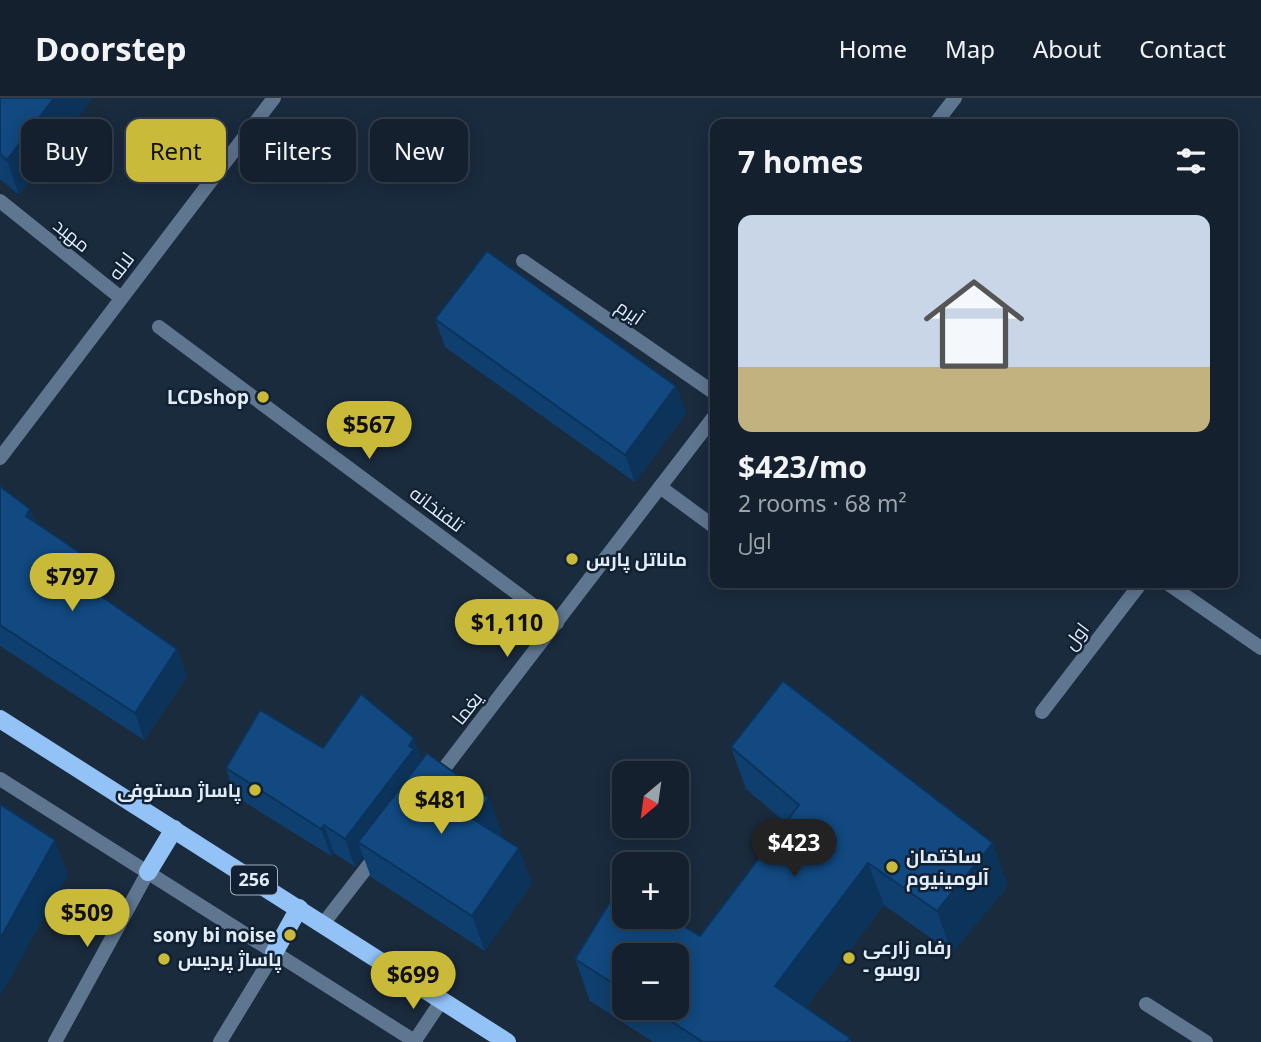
<!DOCTYPE html>
<html lang="en">
<head>
<meta charset="utf-8">
<style>
  body { margin:0; font-family:"Noto Sans",Cairo,sans-serif; background:#1d2836; color:#f1f3f6; height:100vh; display:flex; flex-direction:column; font-size:26px; white-space:nowrap }
  * { box-sizing:border-box; margin:0 }
  p { font-size:23px; color:#9da3aa }
  .icon { flex:none; width:38px; height:38px; fill:none; stroke:currentColor; stroke-width:2; stroke-linecap:round; stroke-linejoin:round }
  .map { position:relative; flex:1; overflow:hidden }
  .sheet { position:absolute; left:710px; top:21px; width:528px; height:469px; display:flex; flex-direction:column; background:#14202e; border-radius:14px; box-shadow:0 4px 18px #0003,0 0 0 2px #333e4a }
  .sheet>* { flex:none }
  .guide { position:absolute; left:21px; top:21px; width:584px; height:63px; display:flex; gap:14px }
  .needle { width:46px; rotate:209deg }
  .buttons { position:absolute; left:612px; top:663px; display:grid; gap:14px }
  .buttons a { display:grid; place-items:center; width:77px; height:77px; border-radius:14px; background:#14202e; box-shadow:0 4px 18px #0003,0 0 0 2px #333e4a; font-size:35px }
  .price { position:absolute; translate:-50% -60px; padding:0 16px; border-radius:24px; background:#caba39; color:#111; font-size:23px; line-height:46px; filter:drop-shadow(0 2px 4px #0008) }
  .price::after { content:''; position:absolute; left:50%; top:42px; width:21px; height:16px; margin-left:-10px; background:inherit; clip-path:polygon(0 0,100% 0,50% 100%) }
  .price.active { background:#222; color:#fff }
  ul { padding:0; list-style:none }
  li { display:grid; align-content:center; gap:14px; height:371px; padding:0 28px }
  li span { display:grid; place-items:center; height:217px; border-radius:14px; color:#555 }
  li>.icon { margin-inline-start:auto }
  span .icon { width:126px; height:126px; fill:#fffc; stroke-width:1 }
  li b { font-size:30px }
  h2 { display:flex; justify-content:space-between; align-items:center; height:84px; padding:0 28px; font-size:30px }
  .tag { padding:0 24px; border-radius:14px; background:#14202e; box-shadow:0 4px 18px #0003,0 0 0 2px #333e4a; font-size:24px; line-height:63px }
  .tag.active { background:#caba39; color:#111 }
  header { display:flex; align-items:center; gap:42px; box-sizing:border-box; height:98px; padding:0 35px; background:#14202e; border-bottom:2px solid #333e4a }
  header strong { font-size:33px }
  nav { display:flex; gap:38px; margin-inline-start:auto; font-size:24px }
  .map>svg:first-child { display:block }
  .lines { fill:none; stroke-linecap:round; stroke-linejoin:round }
  .service { stroke:#5f7690; stroke-width:14 }
  .minor { stroke:#5f7690; stroke-width:14 }
  .primary { stroke:#93c2f7; stroke-width:18 }
  .wall { fill:#0f3f6e; fill-rule:evenodd }
  .shaded-wall { fill:#0c335a }
  .building { fill:#114980; stroke:#0c335a; stroke-width:2 }
  .poi-dot { fill:#caba39; stroke:#112133; stroke-width:2.5 }
  .labels { text-anchor:middle; stroke-width:5; stroke-linejoin:round; paint-order:stroke }
  .shield { fill:#112133; stroke:#a3afbe; stroke-width:2 }
  .shield-label { font-size:18px; font-weight:bold; fill:#e1ecf9 }
  .street-label { font-size:19px; fill:#e1ecf9; stroke:#112133 }
  .poi-label { font-size:19px; font-weight:bold; fill:#e1ecf9; stroke:#112133; text-anchor:start }
</style>
</head>
<body>
<header>
<strong>Doorstep</strong>
<nav><a>Home</a><a>Map</a><a>About</a><a>Contact</a></nav>
</header>
<div class="map">
<svg width="1261" height="944" viewBox="0 0 1261 944">
  <rect width="100%" height="100%" fill="#1a2b3e"/>
  <g class="lines">
    <!-- service -->
    <polyline class="service" points="0,681 416,944"/>
    <!-- minor -->
    <g class="minor">
      <polyline points="935,26 955,0"/>
      <polyline points="0,103 121,200"/>
      <polyline points="523,163 716,296"/>
      <polyline points="159,229 557,525"/>
      <polyline points="0,360 274,0"/>
      <polyline points="660,389 716,430"/>
      <polyline points="1167,485 1261,550"/>
      <polyline points="1042,614 1141,485"/>
      <polyline points="436,681 716,316"/>
      <polyline points="323,826 378,755"/>
      <polyline points="1146,906 1206,944"/>
      <polyline points="55,944 148,774"/>
      <polyline points="220,944 274,855"/>
      <polyline points="414,944 442,902"/>
    </g>
    <!-- primary -->
    <g class="primary">
      <polyline points="0,621 507,944"/>
      <polyline points="148,774 174,731"/>
      <polyline points="274,855 299,810"/>
    </g>
  </g>
  <!-- wall -->
  <g class="wall">
    <polygon points="0,0 19,97 0,81"/>
    <polygon points="435,221 676,288 686,315 635,384 445,249"/>
    <polygon points="0,388 30,411 35,423 82,456 92,483 88,489 177,551 187,578 144,642 0,548"/>
    <path d="M731,649L1008,788L952,855L884,807L806,909L850,940L851,944H653L590,903L575,861L700,838L786,725L746,691ZM625,858L677,910H625Z"/>
    <polygon points="323,650 422,662 502,735 499,738 532,785 485,853 371,779 363,758 355,769 334,755 331,758 235,698 226,670"/>
  </g>
  <!-- shaded-wall -->
  <g class="shaded-wall">
    <polygon points="54,0 93,0 19,97 7,62"/>
    <polygon points="676,288 686,315 635,384 625,357"/>
    <polygon points="30,411 40,439 26,418"/>
    <polygon points="82,456 92,483 78,503 68,475"/>
    <polygon points="177,551 187,578 144,642 135,615"/>
    <polygon points="414,640 424,668 358,744 363,758 355,769 345,741"/>
    <polygon points="489,700 502,735 486,756 473,721"/>
    <polygon points="324,727 334,755 331,758 321,731"/>
    <polygon points="55,742 68,777 0,898 0,841"/>
    <polygon points="993,745 1008,788 952,855 937,813"/>
    <polygon points="519,750 532,785 485,853 472,818"/>
    <polygon points="868,765 884,807 790,930 775,888"/>
  </g>
  <!-- building -->
  <g class="building">
    <polygon points="0,0 54,0 7,62 0,56"/>
    <polygon points="487,153 676,288 625,357 435,221"/>
    <polygon points="0,388 30,411 26,418 82,456 68,475 177,551 135,615 0,527"/>
    <polygon points="783,583 993,745 937,813 868,765 775,888 850,940 847,944 703,944 651,910 677,910 677,858 625,858 625,893 575,861 619,789 625,792 625,819 668,819 700,838 799,707 731,649"/>
    <polygon points="361,596 414,640 409,648 414,651 345,741 324,727 321,731 226,670 260,612 323,650"/>
    <polygon points="427,655 489,700 473,721 519,750 472,818 358,744"/>
    <polygon points="0,706 55,742 0,841"/>
  </g>
  <!-- markers -->
  <g class="poi-dot">
    <circle cx="263" cy="299" r="7"/>
    <circle cx="572" cy="461" r="7"/>
    <circle cx="255" cy="692" r="7"/>
    <circle cx="892" cy="769" r="7"/>
    <circle cx="290" cy="837" r="7"/>
    <circle cx="849" cy="860" r="7"/>
    <circle cx="164" cy="861" r="7"/>
  </g>
  <g class="labels">
    <!-- shield labels -->
    <rect class="shield" x="231" y="767.5" width="46" height="29" rx="5"/>
    <g class="shield-label">
      <text x="254" y="788">256</text>
    </g>
    <!-- street labels -->
    <g class="street-label">
      <text transform="translate(72 137) rotate(39)" y="7">مهبد</text>
      <text transform="translate(121 168) rotate(-53)" y="7">لاله</text>
      <text transform="translate(630 214) rotate(35)" y="7">آیرم</text>
      <text transform="translate(437 411) rotate(37)" y="7">تلفنخانه</text>
      <text transform="translate(1076 538) rotate(-53)" y="7">اول</text>
      <text transform="translate(467 610) rotate(-52)" y="7">یغما</text>
    </g>
    <!-- poi labels -->
    <g class="poi-label">
      <text x="249" y="306" text-anchor="end">LCDshop</text>
      <text x="586" y="468">ماناتل پارس</text>
      <text x="241" y="699" text-anchor="end">پاساژ مستوفی</text>
      <text x="906" y="765">ساختمان<tspan x="906" dy="22">آلومینیوم</tspan></text>
      <text x="276" y="844" text-anchor="end">sony bi noise</text>
      <text x="863" y="856">رفاه زارعی<tspan x="863" dy="22">- روسو</tspan></text>
      <text x="178" y="868">پاساژ پردیس</text>
    </g>
  </g>
</svg>
<div class="buttons">
<a><svg class="needle" viewBox="-14 -14 28 28"><path d="M0-13l5 13h-10z" fill="#e53935"/><path d="M0 13l5-13h-10z" fill="#9da3aa"/></svg></a>
<a>+</a>
<a>−</a>
</div>
<b class="price" style="left:369px;top:363px">$567</b>
<b class="price" style="left:72px;top:515px">$797</b>
<b class="price" style="left:507px;top:561px">$1,110</b>
<b class="price" style="left:441px;top:738px">$481</b>
<b class="price active" style="left:794px;top:781px">$423</b>
<b class="price" style="left:87px;top:851px">$509</b>
<b class="price" style="left:413px;top:913px">$699</b>
<div class="guide">
<a class="tag">Buy</a>
<a class="tag active">Rent</a>
<a class="tag">Filters</a>
<a class="tag">New</a>
</div>
<section class="sheet">
<h2>7 homes<svg class="icon" aria-label="filters" viewBox="0 0 24 24"><path d="M4 7h16M4 17h16"/><circle cx="9" cy="7" r="2"/><circle cx="15" cy="17" r="2"/></svg></h2>
<ul>
<li><span style="background:linear-gradient(#c9d6e8 70%,#c2b280 0)"><svg class="icon" aria-label="home" viewBox="0 0 24 24"><path d="M3 11l9-7 9 7M6 9v11h12V9"/></svg></span><div><b>$423/mo</b><p>2 rooms · 68 m²</p><p>اول</p></div></li>
</ul>
</section>
</div>
</body>
</html>
